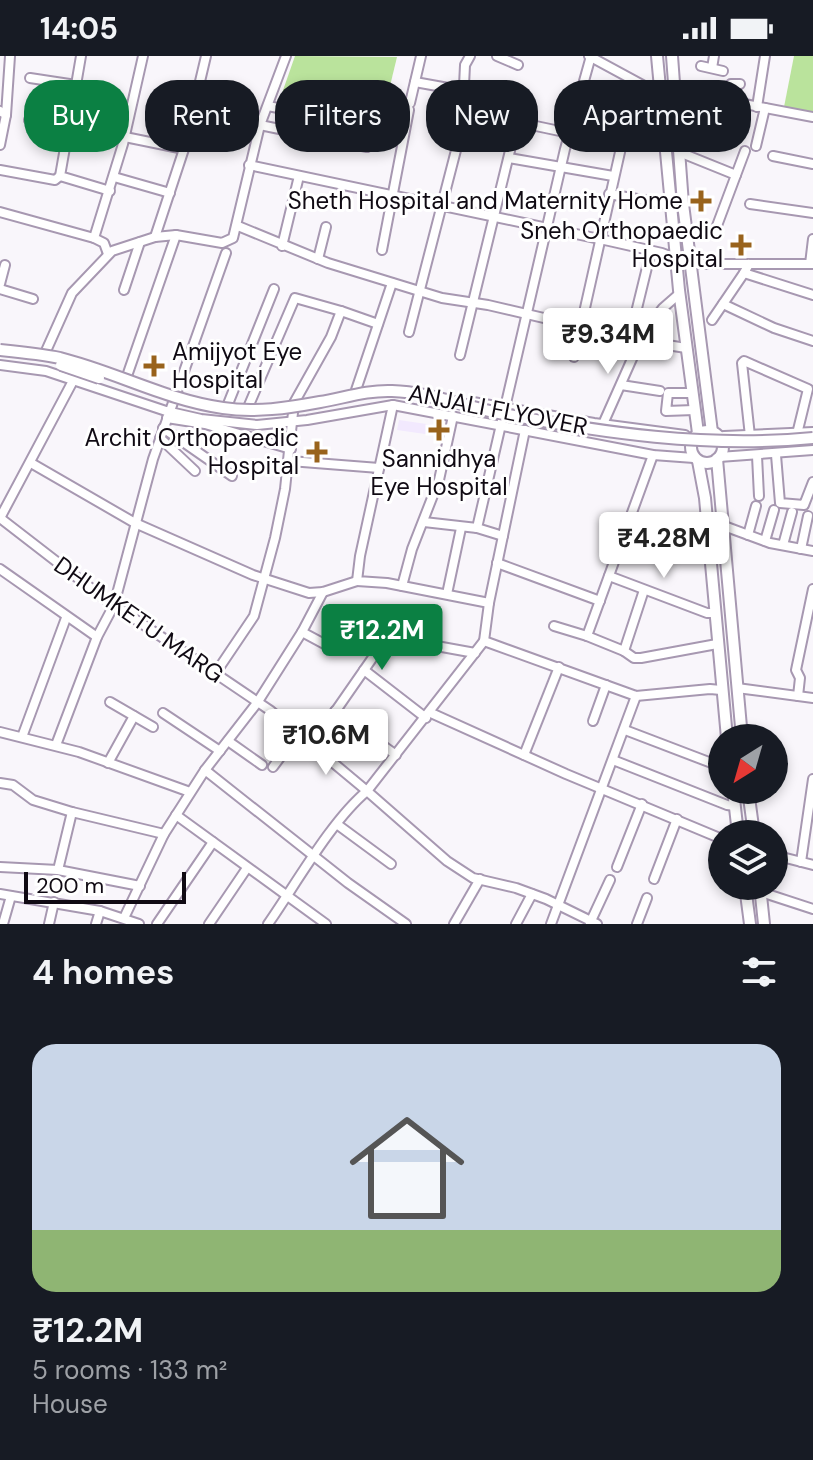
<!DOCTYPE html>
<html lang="en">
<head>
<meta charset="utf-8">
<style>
  body { margin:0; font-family:"DM Sans",sans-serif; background:#20242c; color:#f1f3f6; height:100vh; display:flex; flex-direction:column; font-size:30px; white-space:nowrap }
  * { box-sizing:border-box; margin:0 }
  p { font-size:26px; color:#9ea1a6 }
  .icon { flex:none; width:44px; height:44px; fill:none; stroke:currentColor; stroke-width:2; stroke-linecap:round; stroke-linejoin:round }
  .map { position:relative; height:868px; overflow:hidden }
  .details { display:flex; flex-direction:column; background:#171b24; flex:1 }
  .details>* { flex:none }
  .banner { position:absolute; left:24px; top:24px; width:766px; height:72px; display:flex; gap:16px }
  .needle { width:52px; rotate:217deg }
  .fabs { position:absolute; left:708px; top:668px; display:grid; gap:16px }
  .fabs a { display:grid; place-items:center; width:80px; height:80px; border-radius:50%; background:#171b24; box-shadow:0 4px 12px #0003; font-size:40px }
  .scale { position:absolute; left:24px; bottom:20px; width:162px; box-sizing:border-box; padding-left:8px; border:4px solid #100a13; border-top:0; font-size:22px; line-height:28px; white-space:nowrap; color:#100a13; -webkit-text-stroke:6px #fff; paint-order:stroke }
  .price { position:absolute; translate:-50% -68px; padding:0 18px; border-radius:8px; background:#fff; color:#222; font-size:26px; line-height:52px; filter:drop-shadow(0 2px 4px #0008) }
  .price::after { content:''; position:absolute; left:50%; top:48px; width:24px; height:18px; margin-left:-12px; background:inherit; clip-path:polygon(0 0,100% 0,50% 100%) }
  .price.active { background:#0b8043; color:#fff }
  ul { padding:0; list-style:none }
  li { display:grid; align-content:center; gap:16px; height:424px; padding:0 32px }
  li span { display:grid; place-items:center; height:248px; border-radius:24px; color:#555 }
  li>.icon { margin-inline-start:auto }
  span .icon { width:144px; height:144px; fill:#fffc; stroke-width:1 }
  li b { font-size:34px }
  h2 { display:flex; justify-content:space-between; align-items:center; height:96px; padding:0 32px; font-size:34px }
  .chip { padding:0 28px; border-radius:32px; background:#171b24; box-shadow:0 4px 12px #0003; font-size:28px; line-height:72px }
  .chip.active { background:#0b8043; color:#fff }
  .status { display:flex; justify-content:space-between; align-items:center; height:56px; padding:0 40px; background:#171b24; direction:ltr }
  .status svg { height:22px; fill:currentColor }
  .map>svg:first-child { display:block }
  .medical { fill:#f2e9fe }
  .green { fill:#bae39c }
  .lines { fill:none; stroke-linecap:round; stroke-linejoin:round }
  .minor-casing { stroke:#a798b1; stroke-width:12 }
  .major-casing { stroke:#a798b1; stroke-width:14 }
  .minor { stroke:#fff; stroke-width:8 }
  .major { stroke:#fff; stroke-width:10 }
  .major-bridge-casing { stroke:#a798b1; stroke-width:14; stroke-linecap:butt }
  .major-bridge { stroke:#fff; stroke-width:10 }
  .poi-dot { fill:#99631c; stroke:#fff; stroke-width:3 }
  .labels { text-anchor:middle; stroke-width:6; stroke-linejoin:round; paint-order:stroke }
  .poi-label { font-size:24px; fill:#100a13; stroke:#fff; text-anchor:end }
  .street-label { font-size:24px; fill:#100a13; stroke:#fff }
</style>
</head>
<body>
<div class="status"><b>14:05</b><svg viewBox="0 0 49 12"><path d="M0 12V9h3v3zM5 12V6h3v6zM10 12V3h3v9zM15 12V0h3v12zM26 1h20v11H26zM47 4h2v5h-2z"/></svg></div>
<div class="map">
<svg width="813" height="868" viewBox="0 0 813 868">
  <rect width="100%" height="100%" fill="#f9f6fb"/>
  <!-- medical -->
  <polygon class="medical" points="399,364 447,371 446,381 397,374"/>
  <!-- green -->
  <g class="green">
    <polygon points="295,0 397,1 382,63 281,40"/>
    <polygon points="794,0 813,0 813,56 784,51"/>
  </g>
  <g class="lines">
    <!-- minor casing -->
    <g class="minor-casing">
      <g id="minor">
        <polyline points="497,0 518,9"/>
        <polyline points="589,0 661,39"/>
        <polyline points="701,10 723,15"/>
        <polyline points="712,12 714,0"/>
        <polyline points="30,22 76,29 60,120 110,135"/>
        <polyline points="415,26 465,35"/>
        <polyline points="76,29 81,0"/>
        <polyline points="676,35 813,61"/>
        <polyline points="727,45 731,28 740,28"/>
        <polyline points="410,47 421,0"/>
        <polyline points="757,51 765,0"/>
        <polyline points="0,55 6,59 0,89"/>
        <polyline points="6,59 10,0"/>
        <polyline points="29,64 69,69"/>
        <polyline points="260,69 367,91 373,71 268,50"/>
        <polyline points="125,81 184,93"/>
        <polyline points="756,90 765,52"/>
        <polyline points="679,96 736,119"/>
        <polyline points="773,100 813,108"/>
        <polyline points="509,102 613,120"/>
        <polyline points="249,109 609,185 662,197 691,208 813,208"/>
        <polyline points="0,114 55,124 60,120"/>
        <polyline points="114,121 170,137"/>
        <polyline points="609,138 671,149"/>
        <polyline points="750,148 813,157"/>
        <polyline points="0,156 94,182"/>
        <polyline points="238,170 328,207 442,242 488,249 642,285 686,292"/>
        <polyline points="715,175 745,95"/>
        <polyline points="155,181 184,93 206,0"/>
        <polyline points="282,190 299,120"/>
        <polyline points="382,194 409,54"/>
        <polyline points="108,198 104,187 94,182 123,88 143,0"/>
        <polyline points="318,203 326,171"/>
        <polyline points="749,208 744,217 813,239"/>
        <polyline points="810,208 813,183"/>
        <polyline points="0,228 5,209"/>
        <polyline points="0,233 33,243"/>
        <polyline points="124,234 140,186"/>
        <polyline points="723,248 774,272 813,285"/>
        <polyline points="712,264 744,217"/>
        <polyline points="409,276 462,71 465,9 470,0"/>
        <polyline points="630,281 651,195"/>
        <polyline points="46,295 72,237 112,195 155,181 176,179 222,187 233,182 260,69 286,0"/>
        <polyline points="460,299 517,66 569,77"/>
        <polyline points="574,301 629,56"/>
        <polyline points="0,309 46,315 166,355 201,363 257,369 307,364 393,349 653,399 694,402"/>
        <polyline points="127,320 176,179"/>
        <polyline points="621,329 660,335"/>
        <polyline points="356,334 392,227"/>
        <polyline points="691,337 668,337 666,355 694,354"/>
        <polyline points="473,346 594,367 685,379"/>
        <polyline points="228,348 274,233"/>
        <polyline points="249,349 295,242 341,255"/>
        <polyline points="393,349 360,500 357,525 387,527 489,547"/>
        <polyline points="167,362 205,368 291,393"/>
        <polyline points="603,368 643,278 663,252 679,238"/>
        <polyline points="163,372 232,420"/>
        <polyline points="525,374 489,547 484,585 636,640 710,633 721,634"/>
        <polyline points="724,380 813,376"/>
        <polyline points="750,380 742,307 744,305 808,333 797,378"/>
        <polyline points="160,382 195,415"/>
        <polyline points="776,399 780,447 804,449 813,426"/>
        <polyline points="757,400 759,440"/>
        <polyline points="719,401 813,394"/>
        <polyline points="290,405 379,412"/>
        <polyline points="31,407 135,467 253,519 309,537 323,536 357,525"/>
        <polyline points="0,462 101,540 271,655 367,735 447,805 473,822 516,832 546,843 597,868"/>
        <polyline points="0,462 74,323"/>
        <polyline points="424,466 477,472"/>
        <polyline points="724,470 770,487 813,495"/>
        <polyline points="748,479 756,450"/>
        <polyline points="503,480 477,472 565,93 591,0"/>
        <polyline points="765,485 774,454"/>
        <polyline points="783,489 792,456"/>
        <polyline points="801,493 808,460"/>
        <polyline points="497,507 600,545"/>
        <polyline points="0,513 97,581"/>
        <polyline points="609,520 707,557 714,557"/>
        <polyline points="402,530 412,493 439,424 453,360"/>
        <polyline points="447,538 461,472"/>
        <polyline points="554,570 587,580 624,595 644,534"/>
        <polyline points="342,571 387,581"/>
        <polyline points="302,576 330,591"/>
        <polyline points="587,580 653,399"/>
        <polyline points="624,595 634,602 641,602 717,588"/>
        <polyline points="364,614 426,662"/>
        <polyline points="215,618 254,560 275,482 285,433 294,347 331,281 341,255 378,268"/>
        <polyline points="737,632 813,642"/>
        <polyline points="798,640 800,622 796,614 813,533"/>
        <polyline points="110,646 153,671"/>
        <polyline points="335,655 396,699"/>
        <polyline points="163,657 220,695"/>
        <polyline points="431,657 566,718 722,783"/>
        <polyline points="593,665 606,629"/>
        <polyline points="625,674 722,711"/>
        <polyline points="0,676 79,696 190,736"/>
        <polyline points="22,681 66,562"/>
        <polyline points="228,685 262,709"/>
        <polyline points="56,689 97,581 114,549 153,403 226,197"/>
        <polyline points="312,689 387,581 475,597"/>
        <polyline points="524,699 559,611"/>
        <polyline points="613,704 727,749 735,750"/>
        <polyline points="108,707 134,660"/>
        <polyline points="273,711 298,677"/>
        <polyline points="205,714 348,827 406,868"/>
        <polyline points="0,727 13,729 33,744 72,756"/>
        <polyline points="176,759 326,868"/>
        <polyline points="338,769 391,808"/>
        <polyline points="774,799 813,809"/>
        <polyline points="801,806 813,723"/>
        <polyline points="0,811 58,814 140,830"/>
        <polyline points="617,811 642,748"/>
        <polyline points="58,814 72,756 164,778"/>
        <polyline points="654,823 677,763"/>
        <polyline points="761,836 813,853"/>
        <polyline points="0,838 100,855 139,868"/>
        <polyline points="124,862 164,778 205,714 257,647 302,576 323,536"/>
        <polyline points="590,867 610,824"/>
        <polyline points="3,868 11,840"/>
        <polyline points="49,868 54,846"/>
        <polyline points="96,868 100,855"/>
        <polyline points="157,868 213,786"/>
        <polyline points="209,868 247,812"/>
        <path d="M268,868C296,828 331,765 367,735L484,585"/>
        <polyline points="454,868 480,823"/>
        <polyline points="516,868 532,838"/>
        <polyline points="551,868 636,640"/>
        <polyline points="637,868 647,842"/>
      </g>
    </g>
    <!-- major casing -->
    <g class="major-casing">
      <g id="major">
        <polyline points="657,0 679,234 698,377"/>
        <polyline points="672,0 683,148 712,376"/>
        <circle cx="707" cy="391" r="16"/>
        <polyline points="717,403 742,682"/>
        <polyline points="698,405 705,442 727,682"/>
        <polyline points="733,734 738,778"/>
        <polyline points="748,734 754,778"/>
        <polyline points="745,830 750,868"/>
        <polyline points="760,830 764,868"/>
      </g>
    </g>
    <!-- minor -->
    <use href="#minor" class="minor"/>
    <!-- major -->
    <use href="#major" class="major"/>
    <!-- major-bridge casing -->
    <g class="major-bridge-casing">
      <g id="major-bridge">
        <path d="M0,294C20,296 41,298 60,302C116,316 166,344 223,352C255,357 288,352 320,346C344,342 367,334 392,335C428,336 463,350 499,357C602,377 707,392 813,382"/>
        <polyline points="61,309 99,322"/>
      </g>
    </g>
    <!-- major-bridge -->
    <use href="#major-bridge" class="major-bridge"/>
  </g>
  <!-- markers -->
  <g class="poi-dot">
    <path d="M697 133h8v8h8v8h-8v8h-8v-8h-8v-8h8z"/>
    <path d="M737 177h8v8h8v8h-8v8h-8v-8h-8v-8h8z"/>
    <path d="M150 298h8v8h8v8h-8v8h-8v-8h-8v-8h8z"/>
    <path d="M435 362h8v8h8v8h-8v8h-8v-8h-8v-8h8z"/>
    <path d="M313 384h8v8h8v8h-8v8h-8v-8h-8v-8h8z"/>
  </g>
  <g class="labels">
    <!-- poi labels -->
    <g class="poi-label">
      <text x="683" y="153">Sheth Hospital and Maternity Home</text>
      <text x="723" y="183">Sneh Orthopaedic<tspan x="723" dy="28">Hospital</tspan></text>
      <text x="172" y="304" text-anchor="start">Amijyot Eye<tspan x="172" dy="28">Hospital</tspan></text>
      <text x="299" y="390">Archit Orthopaedic<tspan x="299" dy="28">Hospital</tspan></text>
      <text x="439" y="411" text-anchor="middle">Sannidhya<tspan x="439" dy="28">Eye Hospital</tspan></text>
    </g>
    <!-- street labels -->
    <g class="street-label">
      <text transform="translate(498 354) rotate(11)" y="8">ANJALI FLYOVER</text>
      <text transform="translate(139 564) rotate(35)" y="8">DHUMKETU MARG</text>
    </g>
  </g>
</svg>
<div class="fabs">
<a><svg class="needle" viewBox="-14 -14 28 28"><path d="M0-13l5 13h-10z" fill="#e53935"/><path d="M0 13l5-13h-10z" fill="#9ea1a6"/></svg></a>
<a><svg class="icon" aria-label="layers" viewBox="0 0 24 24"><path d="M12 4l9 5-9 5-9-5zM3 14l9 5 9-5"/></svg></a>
</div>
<div class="scale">200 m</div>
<b class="price" style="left:608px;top:320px">₹9.34M</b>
<b class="price" style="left:664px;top:524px">₹4.28M</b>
<b class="price active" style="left:382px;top:616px">₹12.2M</b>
<b class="price" style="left:326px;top:721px">₹10.6M</b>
<div class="banner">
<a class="chip active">Buy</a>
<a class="chip">Rent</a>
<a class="chip">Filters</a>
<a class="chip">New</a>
<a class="chip">Apartment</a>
</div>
</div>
<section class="details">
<h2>4 homes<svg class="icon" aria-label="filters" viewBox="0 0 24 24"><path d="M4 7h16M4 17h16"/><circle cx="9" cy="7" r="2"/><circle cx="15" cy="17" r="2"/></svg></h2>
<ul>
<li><span style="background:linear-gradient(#c9d6e8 75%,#8fb573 0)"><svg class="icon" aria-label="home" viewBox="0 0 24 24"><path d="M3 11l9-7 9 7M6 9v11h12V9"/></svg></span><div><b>₹12.2M</b><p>5 rooms · 133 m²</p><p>House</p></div></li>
</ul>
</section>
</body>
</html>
